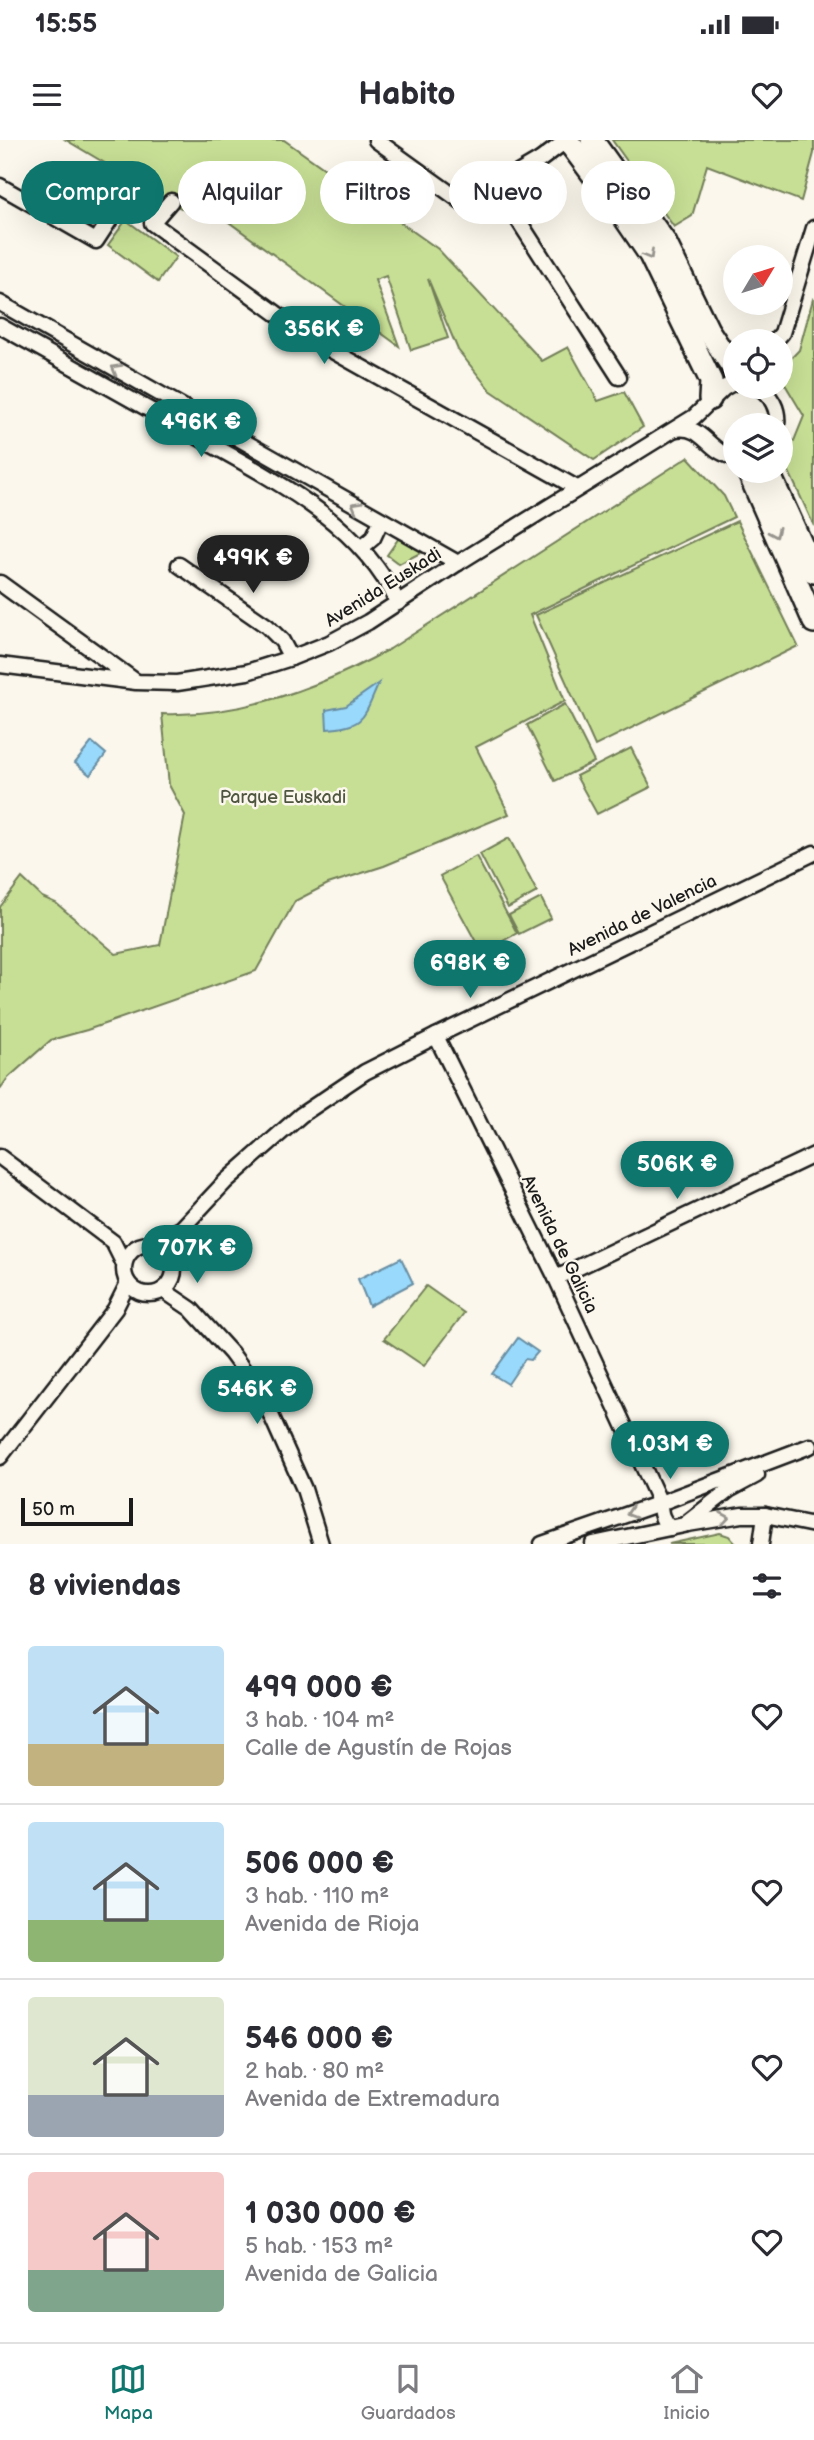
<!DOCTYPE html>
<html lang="es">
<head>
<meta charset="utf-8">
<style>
  body { margin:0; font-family:"Balsamiq Sans",sans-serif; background:#f2f2f3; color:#2b2b33; height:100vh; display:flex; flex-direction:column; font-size:26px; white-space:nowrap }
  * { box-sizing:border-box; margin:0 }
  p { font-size:23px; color:#7c7c81 }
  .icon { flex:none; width:38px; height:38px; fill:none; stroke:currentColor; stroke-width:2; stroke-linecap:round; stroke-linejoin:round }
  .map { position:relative; height:1404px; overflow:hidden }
  .panel { display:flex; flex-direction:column; background:#fff; flex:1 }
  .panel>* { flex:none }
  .top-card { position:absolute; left:21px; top:21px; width:774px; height:63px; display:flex; gap:14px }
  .needle { width:46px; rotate:52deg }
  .controls { position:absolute; left:723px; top:105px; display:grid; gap:14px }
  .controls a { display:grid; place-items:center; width:70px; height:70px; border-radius:50%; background:#fff; box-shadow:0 7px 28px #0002; font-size:35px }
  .scale { position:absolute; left:21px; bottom:18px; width:112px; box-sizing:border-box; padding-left:7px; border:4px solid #1c1c1c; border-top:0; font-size:19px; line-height:24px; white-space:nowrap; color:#1c1c1c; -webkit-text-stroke:5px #fbf7ec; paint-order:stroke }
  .price { position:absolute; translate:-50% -60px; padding:0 16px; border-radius:24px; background:#0f766e; color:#fff; font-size:23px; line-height:46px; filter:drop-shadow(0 2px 4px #0008) }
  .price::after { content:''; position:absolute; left:50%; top:42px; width:21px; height:16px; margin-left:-10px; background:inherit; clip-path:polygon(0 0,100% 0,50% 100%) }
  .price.active { background:#222; color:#fff }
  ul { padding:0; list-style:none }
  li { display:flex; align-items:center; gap:21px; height:175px; padding:0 28px }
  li+li { border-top:2px solid #e1e1e2 }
  li span { display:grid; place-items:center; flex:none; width:196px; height:140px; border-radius:7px; color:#555 }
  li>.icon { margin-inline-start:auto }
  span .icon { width:84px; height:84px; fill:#fffc; stroke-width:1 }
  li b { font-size:30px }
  h2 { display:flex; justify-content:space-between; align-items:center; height:84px; padding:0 28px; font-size:30px }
  .chip { padding:0 24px; border-radius:32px; background:#fff; box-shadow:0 7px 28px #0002; font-size:24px; line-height:63px }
  .chip.active { background:#0f766e; color:#fff }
  .status { display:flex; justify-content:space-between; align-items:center; height:49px; padding:0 35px; background:#fff; direction:ltr }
  .status svg { height:19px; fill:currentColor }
  header { display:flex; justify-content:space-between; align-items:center; height:91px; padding:0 28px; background:#fff; font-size:32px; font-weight:600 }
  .dock { display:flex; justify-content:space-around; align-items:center; height:98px; border-top:2px solid #e1e1e2; background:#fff; font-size:19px; color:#7c7c81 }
  .dock a { display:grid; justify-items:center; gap:4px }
  .dock .active { color:#0f766e }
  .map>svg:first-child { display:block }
  .green { fill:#c7df95; stroke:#727e58; stroke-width:2 }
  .water { fill:#99d9fb; stroke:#678da2; stroke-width:2 }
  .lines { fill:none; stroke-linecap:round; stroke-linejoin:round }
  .minor-casing { stroke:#1c1c1c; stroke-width:19 }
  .secondary-casing { stroke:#1c1c1c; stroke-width:26 }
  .minor { stroke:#fbf7ec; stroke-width:14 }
  .secondary { stroke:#fbf7ec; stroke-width:21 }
  .oneway { stroke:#97948e }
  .labels { text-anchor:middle; stroke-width:5; stroke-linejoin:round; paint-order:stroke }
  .street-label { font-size:18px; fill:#1c1c1c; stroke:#fbf7ec }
  .park-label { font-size:18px; fill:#4f5640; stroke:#fbf7ec }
</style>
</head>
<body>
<div class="status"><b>15:55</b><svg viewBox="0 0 49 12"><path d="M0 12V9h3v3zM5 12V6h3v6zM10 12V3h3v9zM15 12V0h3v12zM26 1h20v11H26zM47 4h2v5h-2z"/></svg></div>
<header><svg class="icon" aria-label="menu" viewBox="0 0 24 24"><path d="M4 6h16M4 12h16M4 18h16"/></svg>Habito<svg class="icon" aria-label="heart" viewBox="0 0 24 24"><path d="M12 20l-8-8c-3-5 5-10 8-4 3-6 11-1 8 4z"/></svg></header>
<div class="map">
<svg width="814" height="1404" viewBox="0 0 814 1404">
  <rect width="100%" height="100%" fill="#fbf7ec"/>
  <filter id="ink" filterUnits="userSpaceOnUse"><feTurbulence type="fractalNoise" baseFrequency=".0143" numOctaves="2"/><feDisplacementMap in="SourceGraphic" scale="14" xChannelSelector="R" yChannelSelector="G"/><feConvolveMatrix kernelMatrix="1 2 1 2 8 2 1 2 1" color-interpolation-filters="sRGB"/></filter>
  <g filter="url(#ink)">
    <!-- green -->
    <g class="green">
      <polygon points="66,0 284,0 438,109 542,221 568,207 598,261 624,252 643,287 594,320 490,250 458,210 428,139 448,198 411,210 386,136 375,140 399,206 193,56 184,70"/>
      <polygon points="612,0 814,0 814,13 801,61 707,25 692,76 674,87"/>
      <polygon points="126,80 176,117 158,142 108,105"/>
      <polygon points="813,159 814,160 814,386 785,323 804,276 780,236 781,229 799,210"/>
      <path d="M688,317L724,356L734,377L530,475L565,561L476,607L509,674L384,726L328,744L295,761L256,831L87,890L51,900L8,938L0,949V767L22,738L42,757L56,763L116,814L160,805L185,675L169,645L162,574C242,577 321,547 390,509Z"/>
      <polygon points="737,381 798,506 595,606 536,475"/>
      <polygon points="401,395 428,409 399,424 387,415"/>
      <polygon points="565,564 594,622 555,641 527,585"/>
      <polygon points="631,608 651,647 597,674 576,636"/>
      <polygon points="509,698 537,752 508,768 480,714"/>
      <polygon points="476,716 517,793 482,813 440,736"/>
      <polygon points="541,758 551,778 519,794 509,775"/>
      <polygon points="426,1146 464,1173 424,1226 384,1199"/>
      <polygon points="720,1393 729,1396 736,1404 669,1404"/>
    </g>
    <!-- water -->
    <g class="water">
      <path d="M379,543C364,576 366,587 327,589L326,570L346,566Z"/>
      <polygon points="92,602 106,614 90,635 75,623"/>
      <polygon points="401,1118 413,1143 369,1166 358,1139"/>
      <polygon points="518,1198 538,1212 531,1220 525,1219 508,1244 492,1234"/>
    </g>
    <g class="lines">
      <!-- minor casing -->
      <g class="minor-casing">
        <g id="minor">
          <polyline points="376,0 465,64 540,20 567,0"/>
          <polyline points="0,46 96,101 117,69"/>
          <polyline points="497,47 619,237"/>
          <polyline points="171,61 152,83 313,200 577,348"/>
          <polyline points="0,163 458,423"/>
          <path d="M0,186C61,220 122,254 182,288C261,334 357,376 398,463"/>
          <polyline points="775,201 782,193 814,88"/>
          <path d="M758,247C771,255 779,269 777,285"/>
          <path d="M676,289C698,286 703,300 719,311C723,314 730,316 735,318"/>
          <polyline points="361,408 373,398 381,381"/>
          <polyline points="179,425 267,486 282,501 291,518"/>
          <polyline points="0,443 135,541"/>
          <polyline points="0,525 136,542 177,543 247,532 291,518 329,503 368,482 458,423 694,277 724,248 735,242"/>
          <path d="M436,896L556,1138L660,1363C660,1374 662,1380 670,1388"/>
          <polyline points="0,1017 113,1102 124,1124"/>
          <circle cx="149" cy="1129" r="25"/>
          <polyline points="153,1104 182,1088 226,1041 301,975 365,932 436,896 814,713"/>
          <polyline points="556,1138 814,1015"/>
          <polyline points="163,1150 191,1169 231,1213 262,1255 304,1349 321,1404"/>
          <polyline points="0,1317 115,1169 128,1143"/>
          <polyline points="688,1384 742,1375 765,1375 814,1385"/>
          <polyline points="542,1404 660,1363 810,1306"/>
          <polyline points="593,1404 684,1385 729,1350 757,1335"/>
          <polyline points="761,1404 765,1375"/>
        </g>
      </g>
      <!-- secondary casing -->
      <g class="secondary-casing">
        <g id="secondary">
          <polyline points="567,0 618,68 650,115 711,241 710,259"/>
          <polyline points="592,0 665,102 708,190 735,231"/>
          <polyline points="748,331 814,482"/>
          <polyline points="768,331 814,432"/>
        </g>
      </g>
      <!-- minor -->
      <use href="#minor" class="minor"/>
      <!-- secondary -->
      <use href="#secondary" class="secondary"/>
    </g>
    <!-- one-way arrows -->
    <defs><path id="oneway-chevron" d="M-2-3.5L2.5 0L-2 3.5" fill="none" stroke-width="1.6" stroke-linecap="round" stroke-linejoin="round" transform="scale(1.75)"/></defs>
    <g class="oneway">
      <use href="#oneway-chevron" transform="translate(649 115) rotate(60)"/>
      <use href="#oneway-chevron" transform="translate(116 229) rotate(-150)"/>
      <use href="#oneway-chevron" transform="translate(356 366) rotate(-150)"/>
      <use href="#oneway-chevron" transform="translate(775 393) rotate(66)"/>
      <use href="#oneway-chevron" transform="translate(631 1373) rotate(162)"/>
      <use href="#oneway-chevron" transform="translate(725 1378) rotate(-9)"/>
    </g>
  </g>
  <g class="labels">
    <!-- street labels -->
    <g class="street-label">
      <text transform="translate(383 447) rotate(-32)" y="6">Avenida Euskadi</text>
      <text transform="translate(642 775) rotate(-26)" y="6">Avenida de Valencia</text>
      <text transform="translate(560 1104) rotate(64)" y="6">Avenida de Galicia</text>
    </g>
    <!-- park labels -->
    <g class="park-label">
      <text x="283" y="663">Parque Euskadi</text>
    </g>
  </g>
</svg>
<div class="controls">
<a><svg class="needle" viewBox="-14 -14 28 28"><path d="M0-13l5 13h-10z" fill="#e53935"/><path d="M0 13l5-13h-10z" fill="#7c7c81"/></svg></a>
<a><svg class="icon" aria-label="locate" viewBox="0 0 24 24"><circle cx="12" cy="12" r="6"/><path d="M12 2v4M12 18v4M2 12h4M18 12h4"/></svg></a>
<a><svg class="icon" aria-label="layers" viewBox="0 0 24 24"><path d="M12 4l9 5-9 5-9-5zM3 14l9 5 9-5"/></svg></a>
</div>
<div class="scale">50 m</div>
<b class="price" style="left:324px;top:226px">356K €</b>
<b class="price" style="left:201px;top:319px">496K €</b>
<b class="price active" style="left:253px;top:455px">499K €</b>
<b class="price" style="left:470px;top:860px">698K €</b>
<b class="price" style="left:677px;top:1061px">506K €</b>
<b class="price" style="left:197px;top:1145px">707K €</b>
<b class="price" style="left:257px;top:1286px">546K €</b>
<b class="price" style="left:670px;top:1341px">1.03M €</b>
<div class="top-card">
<a class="chip active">Comprar</a>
<a class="chip">Alquilar</a>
<a class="chip">Filtros</a>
<a class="chip">Nuevo</a>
<a class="chip">Piso</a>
</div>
</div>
<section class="panel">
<h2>8 viviendas<svg class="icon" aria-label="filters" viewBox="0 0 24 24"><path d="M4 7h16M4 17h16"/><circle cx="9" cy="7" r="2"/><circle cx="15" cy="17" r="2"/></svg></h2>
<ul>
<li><span style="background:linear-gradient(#bfe0f5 70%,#c2b280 0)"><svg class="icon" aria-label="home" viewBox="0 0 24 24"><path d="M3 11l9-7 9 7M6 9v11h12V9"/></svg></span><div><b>499 000 €</b><p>3 hab. · 104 m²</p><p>Calle de Agustín de Rojas</p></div><svg class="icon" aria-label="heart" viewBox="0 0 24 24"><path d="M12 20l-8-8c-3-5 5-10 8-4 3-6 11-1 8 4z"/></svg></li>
<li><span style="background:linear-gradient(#bfe0f5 70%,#8fb573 0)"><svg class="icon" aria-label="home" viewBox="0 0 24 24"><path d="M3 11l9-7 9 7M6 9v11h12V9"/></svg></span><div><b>506 000 €</b><p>3 hab. · 110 m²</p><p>Avenida de Rioja</p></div><svg class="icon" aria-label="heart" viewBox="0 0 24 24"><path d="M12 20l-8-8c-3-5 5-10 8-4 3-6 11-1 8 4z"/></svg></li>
<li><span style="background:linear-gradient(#dfe7d0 70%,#9aa5b1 0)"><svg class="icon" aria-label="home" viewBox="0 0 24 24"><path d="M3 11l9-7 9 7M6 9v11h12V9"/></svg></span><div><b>546 000 €</b><p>2 hab. · 80 m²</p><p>Avenida de Extremadura</p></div><svg class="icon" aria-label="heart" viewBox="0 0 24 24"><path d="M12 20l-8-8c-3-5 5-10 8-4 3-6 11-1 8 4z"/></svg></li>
<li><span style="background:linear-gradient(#f6c9c9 70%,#7fa58c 0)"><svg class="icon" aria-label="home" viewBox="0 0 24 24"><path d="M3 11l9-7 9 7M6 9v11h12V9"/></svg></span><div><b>1 030 000 €</b><p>5 hab. · 153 m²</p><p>Avenida de Galicia</p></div><svg class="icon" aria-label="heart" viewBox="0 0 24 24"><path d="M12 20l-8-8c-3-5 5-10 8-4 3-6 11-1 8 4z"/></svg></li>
</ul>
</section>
<nav class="dock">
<a class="active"><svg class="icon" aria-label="map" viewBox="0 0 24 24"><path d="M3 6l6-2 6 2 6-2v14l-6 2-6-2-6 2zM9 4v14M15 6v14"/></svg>Mapa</a>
<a><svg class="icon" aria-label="saved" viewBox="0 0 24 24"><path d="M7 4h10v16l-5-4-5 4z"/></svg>Guardados</a>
<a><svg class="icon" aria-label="home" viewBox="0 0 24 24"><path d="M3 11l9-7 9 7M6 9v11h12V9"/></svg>Inicio</a>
</nav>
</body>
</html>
